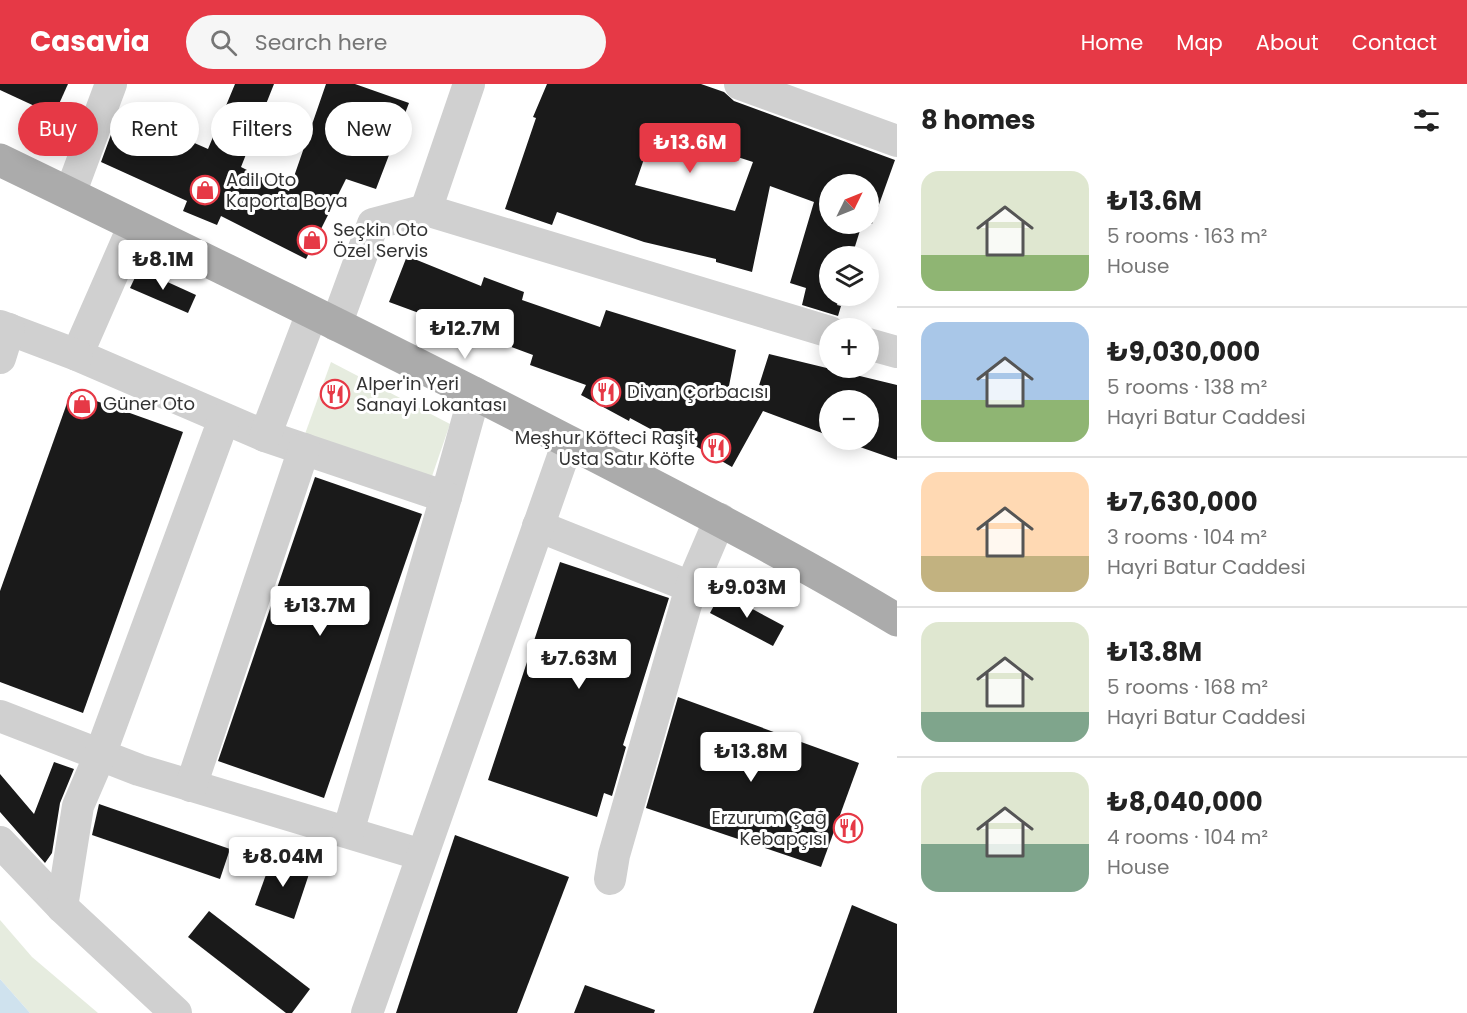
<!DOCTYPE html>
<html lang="en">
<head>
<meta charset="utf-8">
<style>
  body { margin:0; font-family:Poppins,sans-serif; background:#f6f6f6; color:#222; height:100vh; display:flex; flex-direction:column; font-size:22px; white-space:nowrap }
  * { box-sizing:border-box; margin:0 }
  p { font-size:20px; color:#767676 }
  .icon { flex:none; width:33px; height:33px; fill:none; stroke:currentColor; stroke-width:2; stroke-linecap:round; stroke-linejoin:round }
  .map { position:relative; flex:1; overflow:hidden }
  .panel { display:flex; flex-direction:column; background:#fff; width:570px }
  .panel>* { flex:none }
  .hud { position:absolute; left:18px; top:18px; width:570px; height:54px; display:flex; gap:12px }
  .needle { width:39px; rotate:47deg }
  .buttons { position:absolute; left:819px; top:90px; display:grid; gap:12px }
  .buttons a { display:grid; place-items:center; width:60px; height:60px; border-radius:50%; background:#fff; box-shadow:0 3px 15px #0003; font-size:30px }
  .price { position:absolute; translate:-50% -51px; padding:0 14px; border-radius:6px; background:#fff; color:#222; font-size:20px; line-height:39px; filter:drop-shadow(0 2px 3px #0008) }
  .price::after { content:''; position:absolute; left:50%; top:36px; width:18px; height:14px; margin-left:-9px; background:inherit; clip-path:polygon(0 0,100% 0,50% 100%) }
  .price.current { background:#e63946; color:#fff }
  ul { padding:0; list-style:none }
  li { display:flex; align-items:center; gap:18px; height:150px; padding:0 24px }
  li+li { border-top:2px solid #e0e0e0 }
  li span { display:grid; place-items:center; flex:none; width:168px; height:120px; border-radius:18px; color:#555 }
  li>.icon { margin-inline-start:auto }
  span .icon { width:72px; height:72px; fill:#fffc; stroke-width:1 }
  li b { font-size:26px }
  h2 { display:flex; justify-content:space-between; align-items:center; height:72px; padding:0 24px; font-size:26px }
  .pill { padding:0 21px; border-radius:27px; background:#fff; box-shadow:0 3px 15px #0003; font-size:21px; line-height:54px }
  .pill.current { background:#e63946; color:#fff }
  header { display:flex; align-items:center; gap:36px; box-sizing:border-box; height:84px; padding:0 30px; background:#e63946; color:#fff }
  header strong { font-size:28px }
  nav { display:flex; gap:33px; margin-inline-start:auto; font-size:21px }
  .search { width:420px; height:54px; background:#f6f6f6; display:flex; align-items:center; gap:15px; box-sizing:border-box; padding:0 21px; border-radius:33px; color:#767676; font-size:22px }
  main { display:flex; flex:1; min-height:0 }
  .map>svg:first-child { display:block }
  .green { fill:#e6ecdf }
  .water { fill:#cfe2ee }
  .building { fill:#1a1a1a; fill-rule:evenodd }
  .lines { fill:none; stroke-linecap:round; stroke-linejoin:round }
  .minor { stroke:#d0d0d0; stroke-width:32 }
  .major { stroke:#ababab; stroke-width:33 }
  .labels { text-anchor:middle; stroke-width:6; stroke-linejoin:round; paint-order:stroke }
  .poi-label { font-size:18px; fill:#333; stroke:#fff; text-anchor:start }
</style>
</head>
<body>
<header>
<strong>Casavia</strong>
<div class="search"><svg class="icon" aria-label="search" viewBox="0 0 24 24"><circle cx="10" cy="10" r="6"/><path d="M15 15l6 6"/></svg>Search here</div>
<nav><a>Home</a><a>Map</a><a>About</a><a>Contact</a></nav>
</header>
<main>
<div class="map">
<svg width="897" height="929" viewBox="0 0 897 929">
  <rect width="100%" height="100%" fill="#fff"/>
  <!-- green -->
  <g class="green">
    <polygon points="331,278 450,340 430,398 305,350"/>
    <polygon points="0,836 32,873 98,929 30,929 0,895"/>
  </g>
  <!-- water -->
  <polygon class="water" points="0,895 30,929 0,929"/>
  <!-- building -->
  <g class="building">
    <polygon points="0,0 68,0 54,31 0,6"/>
    <polygon points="235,0 274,0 241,83 289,107 326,0 355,0 409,19 376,105 346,95 306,175 221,132 217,141 183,127 187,117 101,78 120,26 208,65"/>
    <path d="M547,0H701L724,8L734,17L895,76L872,140L868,138V100H830V140H862L852,172H830V212H840L837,221L841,222L838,232L802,221L806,204L790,199L814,118L770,102L752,188L716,178V175L644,158L557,128L552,141L505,125L536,34L533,33ZM654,46L753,78L735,127L635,101Z"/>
    <polygon points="407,172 481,202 484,193 524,208 522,216 600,243 606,226 736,266 728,307 755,314 769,270 897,301 897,376 840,356 868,356 868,316 830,316 830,352 763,327 732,383 685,356 682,362 630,334 629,337 581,311 586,301 530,281 533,271 389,218"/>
    <polygon points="139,185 196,211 188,229 130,204"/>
    <polygon points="71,308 183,348 83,629 0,598 0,507"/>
    <polygon points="315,393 422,430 324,714 218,677"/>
    <polygon points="560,478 669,514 623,661 626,663 612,712 604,709 597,733 488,696"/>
    <polygon points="721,508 784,542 773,562 710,529"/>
    <polygon points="678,613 859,679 821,783 646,724"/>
    <polygon points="54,678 74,685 60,719 52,769 45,779 0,728 0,690 34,730"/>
    <polygon points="99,720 230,765 220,795 92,751"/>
    <polygon points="455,751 569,793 517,929 396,929"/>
    <polygon points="272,774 310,787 294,835 255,821"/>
    <polygon points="852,821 897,840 897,929 813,929"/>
    <polygon points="209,827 310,905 292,929 286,929 188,853"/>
    <polygon points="585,901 655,926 654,929 574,929"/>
  </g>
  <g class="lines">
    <!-- minor -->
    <g class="minor">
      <polyline points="740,0 897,57"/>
      <polyline points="70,110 111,0"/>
      <polyline points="426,126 469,0"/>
      <polyline points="134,141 77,271 265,352 446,413 475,309"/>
      <polyline points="336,241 373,140 426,126 830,248"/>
      <polyline points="0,242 77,271"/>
      <polyline points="868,260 897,268"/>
      <polyline points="0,274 9,245"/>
      <polyline points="265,352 312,229"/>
      <polyline points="538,442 691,503"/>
      <polyline points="0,632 139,686 422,771"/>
      <polyline points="191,702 304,365"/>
      <polyline points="348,748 446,413"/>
      <polyline points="0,758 62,823 176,929"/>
      <polyline points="610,795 614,771 691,503 720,435"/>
      <polyline points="62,823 78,722 100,671 224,335"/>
      <polyline points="367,929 568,358"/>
    </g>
    <!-- major -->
    <path class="major" d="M0,76C190,168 380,260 567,357C679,415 790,471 897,536"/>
  </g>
  <!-- icons -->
  <defs>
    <g id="shop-ring" transform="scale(1.5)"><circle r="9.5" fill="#fff" stroke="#e63946" stroke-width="1.5"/><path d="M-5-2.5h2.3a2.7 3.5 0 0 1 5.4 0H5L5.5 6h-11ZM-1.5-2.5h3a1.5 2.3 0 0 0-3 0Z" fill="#e63946"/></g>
    <g id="restaurant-ring" transform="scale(1.5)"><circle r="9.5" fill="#fff" stroke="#e63946" stroke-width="1.5"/><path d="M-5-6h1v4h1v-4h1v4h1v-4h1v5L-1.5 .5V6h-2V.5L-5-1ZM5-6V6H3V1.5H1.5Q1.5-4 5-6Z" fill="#e63946"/></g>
  </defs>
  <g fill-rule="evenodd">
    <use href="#shop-ring" x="205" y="106"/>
    <use href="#shop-ring" x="312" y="156"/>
    <use href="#restaurant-ring" x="606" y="308"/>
    <use href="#restaurant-ring" x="335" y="310"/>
    <use href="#shop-ring" x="82" y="320"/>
    <use href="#restaurant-ring" x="716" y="364"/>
    <use href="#restaurant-ring" x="848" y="744"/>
  </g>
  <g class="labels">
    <!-- poi labels -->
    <g class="poi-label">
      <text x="226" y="102">Adil Oto<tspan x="226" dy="21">Kaporta Boya</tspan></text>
      <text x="333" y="152">Seçkin Oto<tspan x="333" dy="21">Özel Servis</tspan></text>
      <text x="356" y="306">Alper'in Yeri<tspan x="356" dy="21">Sanayi Lokantası</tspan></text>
      <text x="627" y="314">Divan Çorbacısı</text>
      <text x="103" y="326">Güner Oto</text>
      <text x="695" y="360" text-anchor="end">Meşhur Köfteci Raşit<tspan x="695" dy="21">Usta Satır Köfte</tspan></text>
      <text x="827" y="740" text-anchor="end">Erzurum Çağ<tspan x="827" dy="21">Kebapçısı</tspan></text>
    </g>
  </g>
</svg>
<div class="buttons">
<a><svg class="needle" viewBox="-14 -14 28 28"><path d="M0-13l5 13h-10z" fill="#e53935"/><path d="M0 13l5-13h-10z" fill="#767676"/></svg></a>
<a><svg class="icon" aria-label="layers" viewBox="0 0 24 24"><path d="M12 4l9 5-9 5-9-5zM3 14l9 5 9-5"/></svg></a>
<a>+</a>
<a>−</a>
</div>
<b class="price current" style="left:690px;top:90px">₺13.6M</b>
<b class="price" style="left:163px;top:207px">₺8.1M</b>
<b class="price" style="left:465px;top:276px">₺12.7M</b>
<b class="price" style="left:747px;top:535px">₺9.03M</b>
<b class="price" style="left:320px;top:553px">₺13.7M</b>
<b class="price" style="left:579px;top:606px">₺7.63M</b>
<b class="price" style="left:751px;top:699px">₺13.8M</b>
<b class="price" style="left:283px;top:804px">₺8.04M</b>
<div class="hud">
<a class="pill current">Buy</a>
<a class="pill">Rent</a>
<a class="pill">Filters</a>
<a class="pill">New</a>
</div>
</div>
<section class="panel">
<h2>8 homes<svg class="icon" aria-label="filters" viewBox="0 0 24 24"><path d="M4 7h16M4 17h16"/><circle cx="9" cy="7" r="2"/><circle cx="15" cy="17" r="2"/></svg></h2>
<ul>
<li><span style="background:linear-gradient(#dfe7d0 70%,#8fb573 0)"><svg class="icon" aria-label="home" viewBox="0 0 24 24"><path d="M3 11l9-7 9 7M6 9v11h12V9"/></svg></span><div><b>₺13.6M</b><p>5 rooms · 163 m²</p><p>House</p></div></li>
<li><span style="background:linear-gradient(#a9c7e8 65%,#8fb573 0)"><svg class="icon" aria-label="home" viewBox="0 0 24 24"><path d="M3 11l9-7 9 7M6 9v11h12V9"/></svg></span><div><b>₺9,030,000</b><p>5 rooms · 138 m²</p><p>Hayri Batur Caddesi</p></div></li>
<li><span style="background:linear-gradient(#ffd9b3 70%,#c2b280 0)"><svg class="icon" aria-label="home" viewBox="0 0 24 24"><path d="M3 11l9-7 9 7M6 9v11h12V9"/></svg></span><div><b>₺7,630,000</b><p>3 rooms · 104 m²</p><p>Hayri Batur Caddesi</p></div></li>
<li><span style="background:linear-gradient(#dfe7d0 75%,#7fa58c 0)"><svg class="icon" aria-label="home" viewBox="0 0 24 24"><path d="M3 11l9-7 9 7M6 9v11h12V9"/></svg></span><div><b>₺13.8M</b><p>5 rooms · 168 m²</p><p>Hayri Batur Caddesi</p></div></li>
<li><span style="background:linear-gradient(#dfe7d0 60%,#7fa58c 0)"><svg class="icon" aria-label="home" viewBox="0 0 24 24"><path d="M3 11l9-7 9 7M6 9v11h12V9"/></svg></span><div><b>₺8,040,000</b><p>4 rooms · 104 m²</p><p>House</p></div></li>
</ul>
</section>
</main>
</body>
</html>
